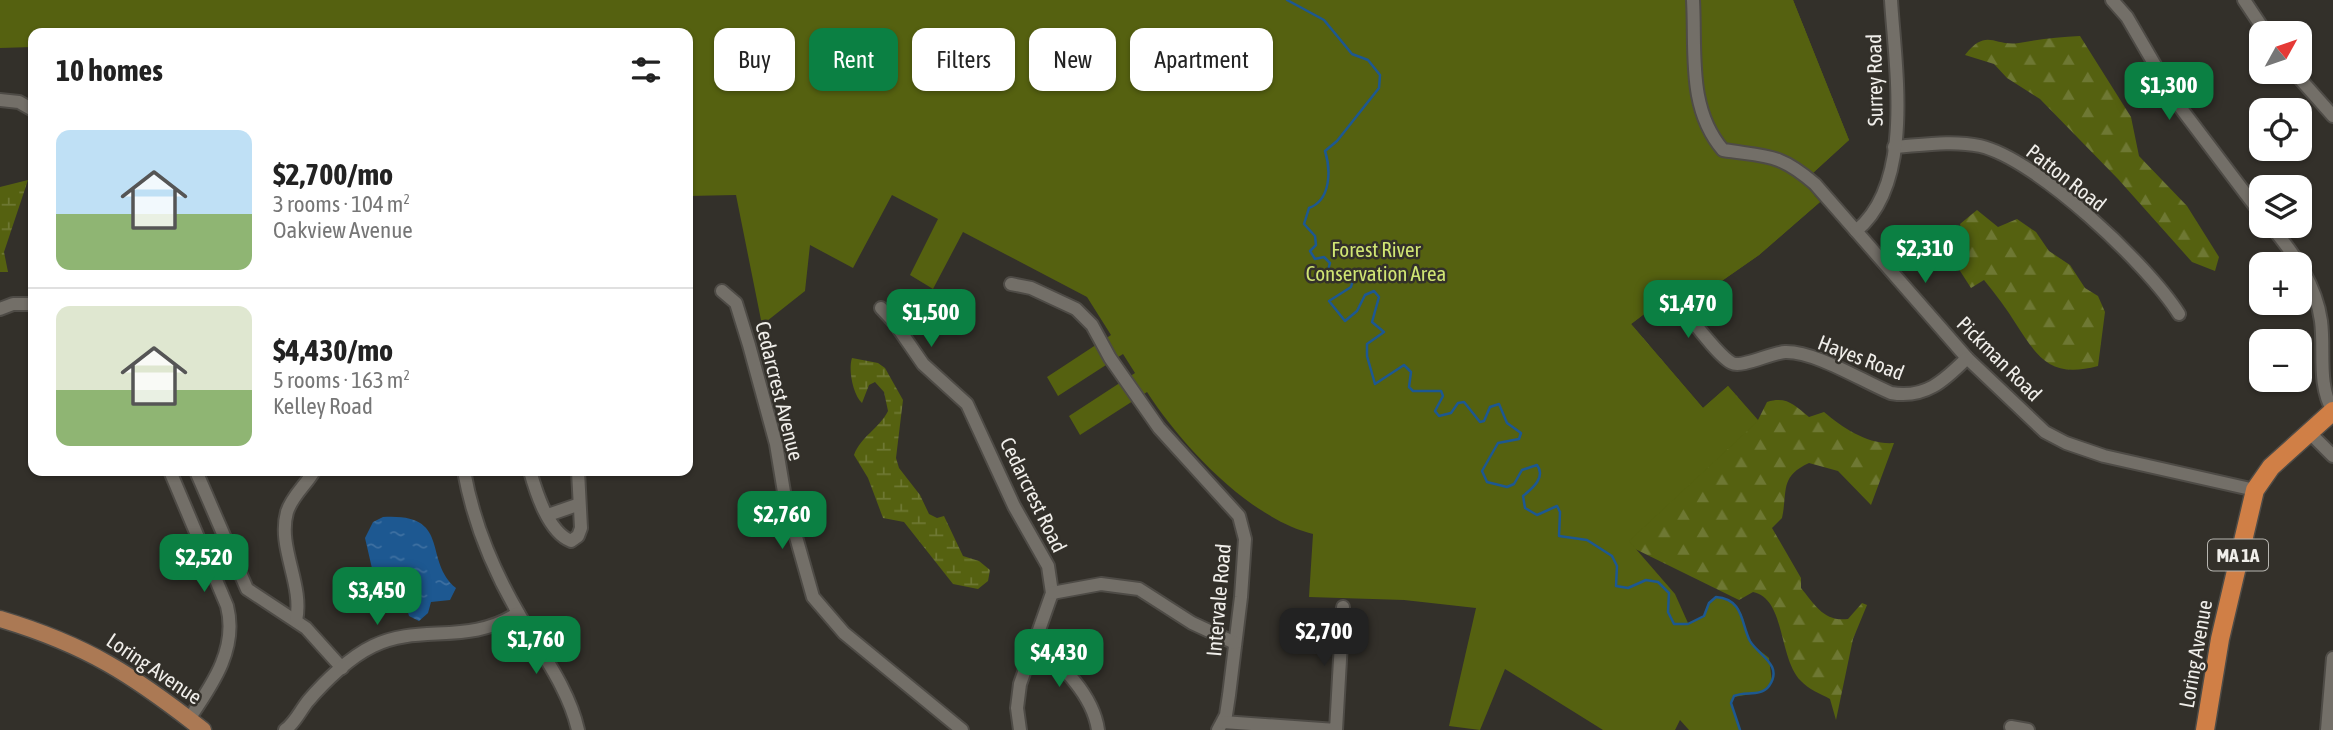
<!DOCTYPE html>
<html lang="en">
<head>
<meta charset="utf-8">
<style>
  body { margin:0; font-family:"Asap Condensed",sans-serif; background:#f6f6f6; color:#222; height:100vh; display:flex; flex-direction:column; font-size:26px; white-space:nowrap }
  * { box-sizing:border-box; margin:0 }
  p { font-size:23px; color:#767676 }
  .icon { flex:none; width:38px; height:38px; fill:none; stroke:currentColor; stroke-width:2; stroke-linecap:round; stroke-linejoin:round }
  .map { position:relative; flex:1; overflow:hidden }
  .drawer { position:absolute; left:28px; top:28px; width:665px; height:448px; display:flex; flex-direction:column; background:#fff; border-radius:14px; box-shadow:0 2px 5px #0004 }
  .drawer>* { flex:none }
  .guide { position:absolute; left:714px; top:28px; width:665px; height:63px; display:flex; gap:14px }
  .needle { width:46px; rotate:50deg }
  .fabs { position:absolute; left:2249px; top:21px; display:grid; gap:14px }
  .fabs a { display:grid; place-items:center; width:63px; height:63px; border-radius:14px; background:#fff; box-shadow:0 2px 5px #0004; font-size:35px }
  .price { position:absolute; translate:-50% -60px; padding:0 16px; border-radius:14px; background:#0b8043; color:#fff; font-size:23px; line-height:46px; filter:drop-shadow(0 2px 4px #0008) }
  .price::after { content:''; position:absolute; left:50%; top:42px; width:21px; height:16px; margin-left:-10px; background:inherit; clip-path:polygon(0 0,100% 0,50% 100%) }
  .price.active { background:#222; color:#fff }
  ul { padding:0; list-style:none }
  li { display:flex; align-items:center; gap:21px; height:175px; padding:0 28px }
  li+li { border-top:2px solid #e0e0e0 }
  li span { display:grid; place-items:center; flex:none; width:196px; height:140px; border-radius:14px; color:#555 }
  li>.icon { margin-inline-start:auto }
  span .icon { width:84px; height:84px; fill:#fffc; stroke-width:1 }
  li b { font-size:30px }
  h2 { display:flex; justify-content:space-between; align-items:center; height:84px; padding:0 28px; font-size:30px }
  .tag { padding:0 24px; border-radius:14px; background:#fff; box-shadow:0 2px 5px #0004; font-size:24px; line-height:63px }
  .tag.active { background:#0b8043; color:#fff }
  .map>svg:first-child { display:block }
  .forest { fill:url(#forest-firs) }
  .wetland { fill:url(#wetland-marsh) }
  .park { fill:#556110 }
  .water { fill:url(#water-ripples) }
  .lines { fill:none; stroke-linecap:round; stroke-linejoin:round }
  .stream { stroke:#1d5891; stroke-width:2.5 }
  .minor-casing { stroke:#4e4b46; stroke-width:16 }
  .major-casing { stroke:#4e4b46; stroke-width:19 }
  .highway-casing { stroke:#4e4b46; stroke-width:21 }
  .minor { stroke:#736f68; stroke-width:12 }
  .major { stroke:#ab7954; stroke-width:16 }
  .highway { stroke:#d07f46; stroke-width:18 }
  .labels { text-anchor:middle; stroke-width:5; stroke-linejoin:round; paint-order:stroke }
  .shield { fill:#33302a; stroke:#b7b5b0; stroke-width:2 }
  .shield-label { font-size:19px; font-weight:bold; fill:#f0eeea }
  .street-label { font-size:21px; fill:#f0eeea; stroke:#33302a }
  .park-label { font-size:21px; fill:#d0e573; stroke:#33302a }
</style>
</head>
<body>
<div class="map">
<svg width="2333" height="730" viewBox="0 0 2333 730">
  <defs>
    <pattern id="forest-firs" width="22" height="20" patternUnits="userSpaceOnUse" patternTransform="scale(1.75)"><rect width="22" height="20" fill="#556110"/><path d="M5 1l3.5 6h-7zM16 11l3.5 6h-7z" fill="#6e7833"/></pattern>
    <pattern id="wetland-marsh" width="20" height="14" patternUnits="userSpaceOnUse" patternTransform="scale(1.75)"><rect width="20" height="14" fill="#556110"/><path d="M1 5h8M5 5V1M11 12h8M15 12V8" fill="none" stroke="#6e7833"/></pattern>
    <pattern id="water-ripples" width="26" height="14" patternUnits="userSpaceOnUse" patternTransform="scale(1.75)"><rect width="26" height="14" fill="#1d5891"/><path d="M2 4q2-2 4 0t4 0M15 11q2-2 4 0t4 0" fill="none" stroke="#3e70a1"/></pattern>
  </defs>
  <rect width="100%" height="100%" fill="#33302a"/>
  <!-- forest -->
  <g class="forest">
    <path d="M1793,0L1849,140L1803,182L1820,202L1759,255L1693,301L1680,287L1631,324L1703,408L1728,386L1758,420L1767,402C1787,396 1794,405 1809,417L1824,412C1843,428 1868,445 1894,443L1871,505L1838,471L1809,463C1779,477 1788,491 1782,518L1772,528L1801,578V588C1815,605 1824,622 1848,619L1862,603L1867,605L1853,639L1836,720L1830,699C1821,694 1808,689 1801,681C1778,658 1786,599 1753,592L1739,600L1625,544L1354,196Z"/>
    <path d="M2080,36L2131,117L2139,156L2187,206L2219,257L2215,271L2192,262L2118,179L2040,99L2007,78L1994,64L1965,55C1987,27 1994,47 2019,43C2040,39 2059,37 2080,36Z"/>
    <path d="M1977,210L1998,227L2017,219L2036,232L2049,251L2070,265L2085,288L2098,296L2105,312L2098,366C2052,378 2039,360 2016,324C2007,309 1996,295 1984,280L1971,288L1953,260L1965,246L1960,224Z"/>
  </g>
  <!-- wetland -->
  <g class="wetland">
    <polygon points="28,180 4,252 8,272 0,272 0,187"/>
    <path d="M852,358L878,363L885,368L903,400L896,458L899,468L920,495L929,514L937,518L944,516L963,556L979,561L990,570L988,581L978,589L953,584L904,522L883,518L868,478L854,455C861,436 879,429 888,411L884,392L875,382L869,385L862,403C853,395 848,370 852,358Z"/>
  </g>
  <!-- park -->
  <path class="park" d="M0,0H1793L1849,140L1803,182L1820,202L1759,255L1693,301L1680,287L1631,324L1703,408L1728,386L1758,421L1629,541L1675,594L1688,623L1704,616L1709,603L1716,597C1748,599 1741,629 1752,643C1756,649 1764,653 1769,658L1772,682L1763,692L1734,697L1731,704L1740,730H1689L1680,720L1675,730H1603L1505,669L1480,730L1449,726L1476,608L1404,600L1309,597L1313,534C1249,518 1182,446 1147,392L1080,435L1069,416L1135,373L1123,354L1058,396L1047,377L1111,335L1087,297L963,232L933,289L910,275L938,219L892,195L853,268L810,245L805,291L762,325L736,195L688,196V33H33V47L0,48Z"/>
  <!-- water -->
  <path class="water" d="M383,517C453,513 422,560 456,588L450,600L431,602L428,613L419,621L409,616L402,591L374,577L365,538L373,522Z"/>
  <g class="lines">
    <!-- stream -->
    <path class="stream" d="M1287,0L1324,20L1352,54L1368,60L1380,75L1379,88L1337,141L1325,151C1331,170 1331,200 1309,208L1304,224L1315,236L1316,245L1310,251L1315,259L1324,257L1330,263L1328,270L1331,279L1348,277L1353,280L1351,287L1329,301L1345,321L1357,311L1365,295L1374,291L1379,297L1372,322L1384,332L1367,344V356L1375,384L1404,365L1411,372L1409,387L1413,391H1441L1443,396L1435,411L1439,416L1451,413L1458,403L1464,402L1480,422L1484,421L1490,407L1499,404L1507,423L1521,433L1519,439L1498,443L1482,471L1487,482L1507,487L1514,484L1522,470L1537,465C1546,477 1533,488 1523,496L1525,508L1537,515L1557,506L1560,512L1559,536L1587,540L1612,556L1617,566L1616,586L1628,588L1646,580L1658,582L1669,593L1668,612L1674,624H1688L1704,616L1709,603L1716,597C1744,599 1741,624 1750,641C1758,655 1784,665 1769,686C1761,697 1745,691 1734,696L1731,703L1740,730"/>
    <!-- minor casing -->
    <g class="minor-casing">
      <g id="minor">
        <path d="M1693,0C1696,52 1687,108 1723,150C1768,157 1779,153 1815,184L1967,358L2045,432L2066,443L2104,456L2255,490"/>
        <polyline points="2112,0 2127,17 2177,103 2261,214"/>
        <polyline points="2244,0 2266,33"/>
        <polyline points="2294,72 2333,116"/>
        <polyline points="0,100 19,102 33,110"/>
        <path d="M1894,147C1922,145 1953,140 1980,146C2037,159 2148,265 2179,314"/>
        <path d="M2271,226C2294,254 2316,284 2321,321C2325,351 2317,384 2333,411"/>
        <path d="M1856,231C1915,183 1895,67 1891,0"/>
        <polyline points="1011,284 1031,288 1076,309 1092,325 1110,358 1159,428 1239,516 1245,539 1241,597 1229,695 1226,715 1218,730"/>
        <polyline points="722,291 736,303 749,345 776,444 785,498 813,597 844,633 962,730"/>
        <path d="M1671,295C1684,309 1718,357 1732,363C1741,368 1771,353 1785,352C1815,351 1862,381 1891,393C1925,399 1944,381 1967,358"/>
        <polyline points="881,308 894,322 923,364 967,404 1014,506 1048,566 1052,593 1020,684 1017,708 1020,730"/>
        <polyline points="0,309 13,304 33,304"/>
        <polyline points="2309,432 2333,456"/>
        <path d="M170,471L227,606C238,649 212,685 189,719"/>
        <polyline points="196,471 247,589 306,628 342,668"/>
        <path d="M464,471C473,521 494,572 520,616C540,651 569,689 578,730"/>
        <path d="M530,471C536,492 548,532 571,541L578,536L581,528L578,471"/>
        <polyline points="548,515 577,505"/>
        <polyline points="1052,593 1101,584 1139,589 1192,623 1235,643"/>
        <path d="M296,621C304,584 277,548 287,512C292,496 306,485 314,471"/>
        <path d="M1035,642C1061,665 1093,694 1098,730"/>
        <polyline points="1223,722 1336,730 1343,607"/>
        <polyline points="2011,727 2028,730"/>
        <path d="M285,730C295,723 300,711 308,701C325,681 350,657 373,646C420,623 468,646 518,613"/>
        <polyline points="2327,730 2333,658"/>
      </g>
    </g>
    <!-- major casing -->
    <g class="major-casing">
      <path id="major" d="M0,619C87,645 133,675 203,730"/>
    </g>
    <!-- highway casing -->
    <g class="highway-casing">
      <polyline id="highway" points="2205,730 2220,639 2255,490 2271,467 2333,411"/>
    </g>
    <!-- minor -->
    <use href="#minor" class="minor"/>
    <!-- major -->
    <use href="#major" class="major"/>
    <!-- highway -->
    <use href="#highway" class="highway"/>
  </g>
  <g class="labels">
    <!-- shield labels -->
    <rect class="shield" x="2208" y="539.5" width="60" height="31" rx="5"/>
    <g class="shield-label">
      <text x="2238" y="562">MA 1A</text>
    </g>
    <!-- street labels -->
    <g class="street-label">
      <text transform="translate(1875 80) rotate(-91)" y="7">Surrey Road</text>
      <text transform="translate(2066 178) rotate(38)" y="7">Patton Road</text>
      <text transform="translate(1861 358) rotate(21)" y="7">Hayes Road</text>
      <text transform="translate(1999 359) rotate(45)" y="7">Pickman Road</text>
      <text transform="translate(779 391) rotate(76)" y="7">Cedarcrest Avenue</text>
      <text transform="translate(1033 495) rotate(64)" y="7">Cedarcrest Road</text>
      <text transform="translate(1219 600) rotate(-85)" y="7">Intervale Road</text>
      <text transform="translate(2196 654) rotate(-80)" y="7">Loring Avenue</text>
      <text transform="translate(154 669) rotate(34)" y="7">Loring Avenue</text>
    </g>
    <!-- park labels -->
    <g class="park-label">
      <text x="1376" y="257">Forest River<tspan x="1376" dy="24">Conservation Area</tspan></text>
    </g>
  </g>
</svg>
<div class="fabs">
<a><svg class="needle" viewBox="-14 -14 28 28"><path d="M0-13l5 13h-10z" fill="#e53935"/><path d="M0 13l5-13h-10z" fill="#767676"/></svg></a>
<a><svg class="icon" aria-label="locate" viewBox="0 0 24 24"><circle cx="12" cy="12" r="6"/><path d="M12 2v4M12 18v4M2 12h4M18 12h4"/></svg></a>
<a><svg class="icon" aria-label="layers" viewBox="0 0 24 24"><path d="M12 4l9 5-9 5-9-5zM3 14l9 5 9-5"/></svg></a>
<a>+</a>
<a>−</a>
</div>
<b class="price" style="left:2169px;top:122px">$1,300</b>
<b class="price" style="left:1925px;top:285px">$2,310</b>
<b class="price" style="left:1688px;top:340px">$1,470</b>
<b class="price" style="left:931px;top:349px">$1,500</b>
<b class="price" style="left:782px;top:551px">$2,760</b>
<b class="price" style="left:204px;top:594px">$2,520</b>
<b class="price" style="left:377px;top:627px">$3,450</b>
<b class="price active" style="left:1324px;top:668px">$2,700</b>
<b class="price" style="left:536px;top:676px">$1,760</b>
<b class="price" style="left:1059px;top:689px">$4,430</b>
<div class="guide">
<a class="tag">Buy</a>
<a class="tag active">Rent</a>
<a class="tag">Filters</a>
<a class="tag">New</a>
<a class="tag">Apartment</a>
</div>
<section class="drawer">
<h2>10 homes<svg class="icon" aria-label="filters" viewBox="0 0 24 24"><path d="M4 7h16M4 17h16"/><circle cx="9" cy="7" r="2"/><circle cx="15" cy="17" r="2"/></svg></h2>
<ul>
<li><span style="background:linear-gradient(#bfe0f5 60%,#8fb573 0)"><svg class="icon" aria-label="home" viewBox="0 0 24 24"><path d="M3 11l9-7 9 7M6 9v11h12V9"/></svg></span><div><b>$2,700/mo</b><p>3 rooms · 104 m²</p><p>Oakview Avenue</p></div></li>
<li><span style="background:linear-gradient(#dfe7d0 60%,#8fb573 0)"><svg class="icon" aria-label="home" viewBox="0 0 24 24"><path d="M3 11l9-7 9 7M6 9v11h12V9"/></svg></span><div><b>$4,430/mo</b><p>5 rooms · 163 m²</p><p>Kelley Road</p></div></li>
</ul>
</section>
</div>
</body>
</html>
